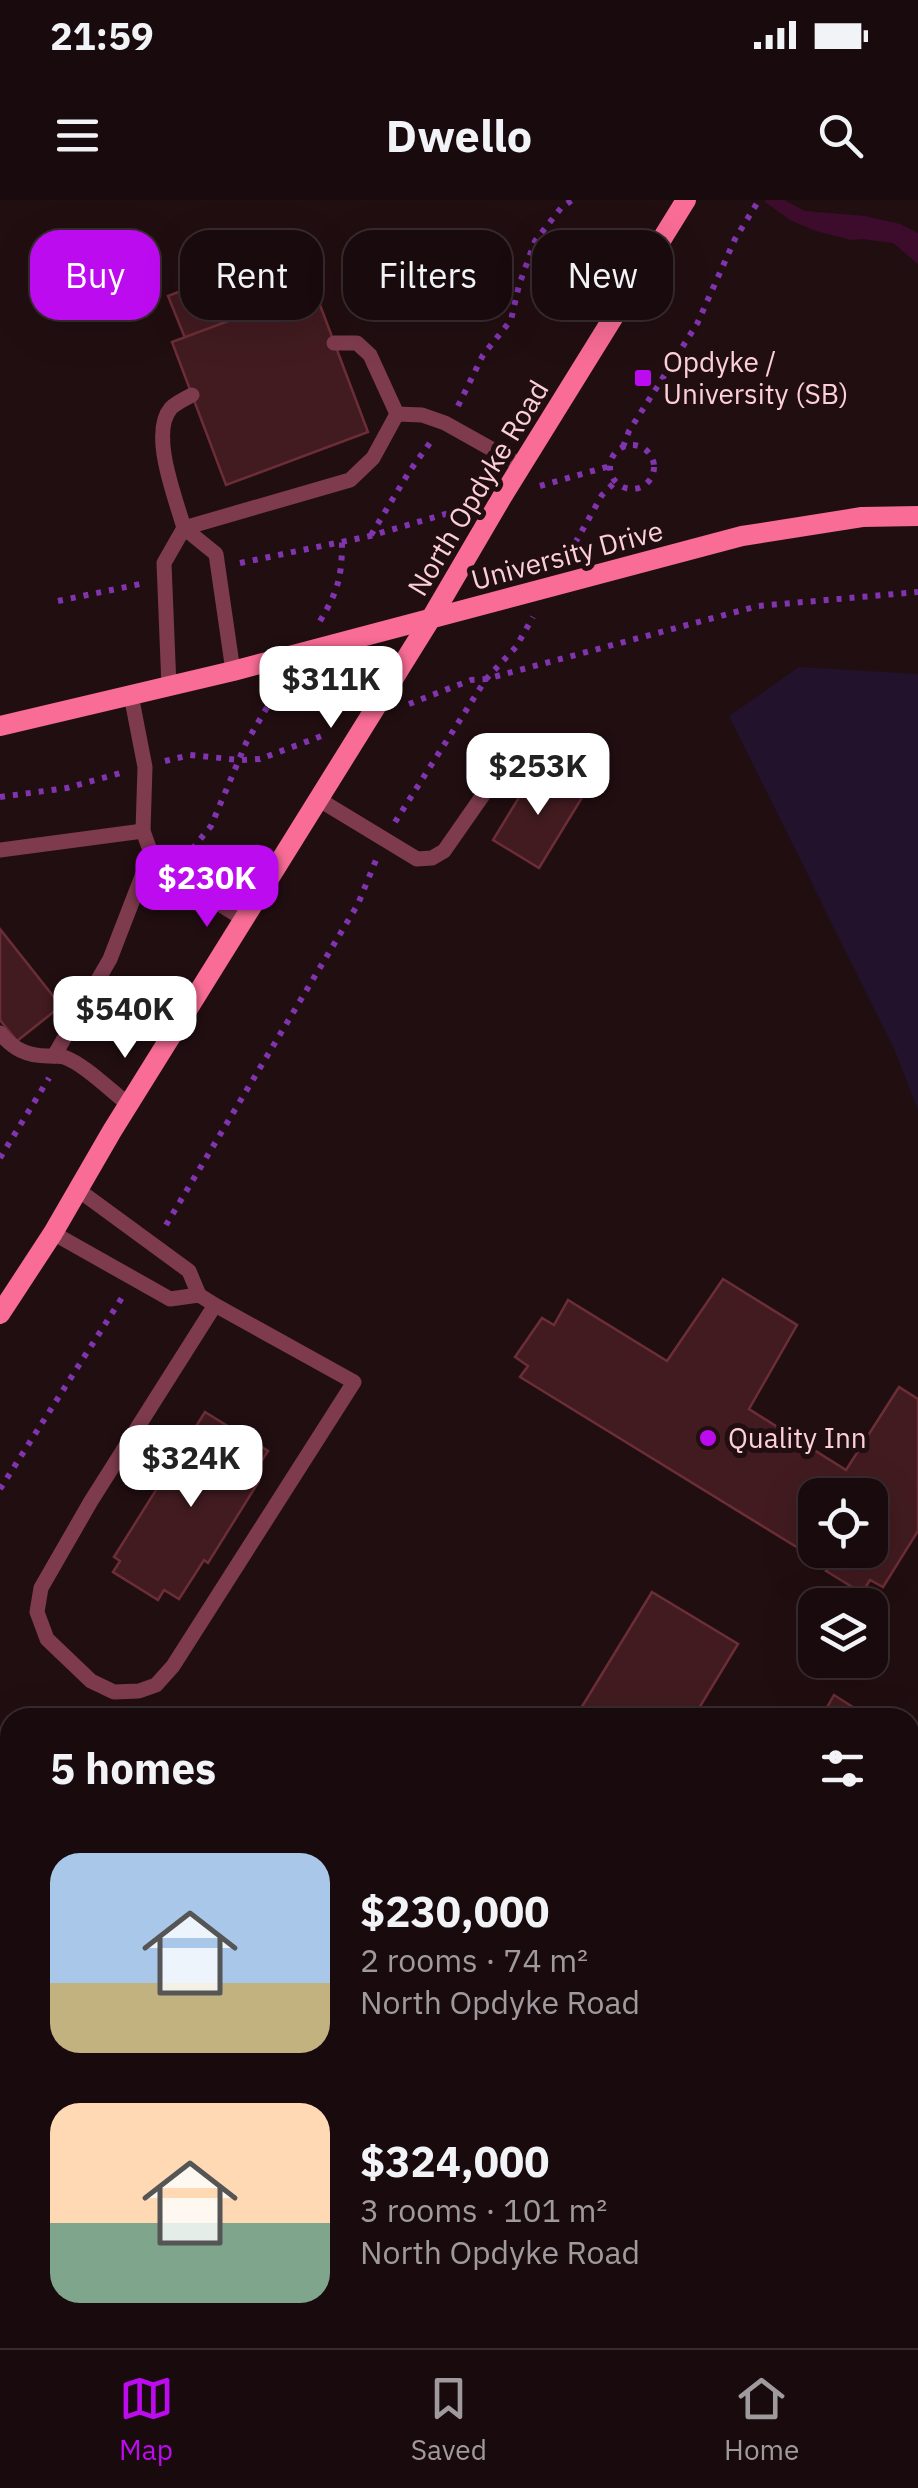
<!DOCTYPE html>
<html lang="en">
<head>
<meta charset="utf-8">
<style>
  body { margin:0; font-family:"IBM Plex Sans",sans-serif; background:#26181b; color:#f1f3f6; height:100vh; display:flex; flex-direction:column; font-size:38px; white-space:nowrap }
  * { box-sizing:border-box; margin:0 }
  p { font-size:32px; color:#9f9a9d }
  .icon { flex:none; width:55px; height:55px; fill:none; stroke:currentColor; stroke-width:2; stroke-linecap:round; stroke-linejoin:round }
  .map { position:relative; flex:1; overflow:hidden }
  .panel { position:absolute; left:0px; top:1508px; width:920px; height:642px; display:flex; flex-direction:column; background:#190a0d; border-radius:30px 30px 0 0; box-shadow:0 10px 40px #0002,0 0 0 2px #372b2e }
  .panel>* { flex:none }
  .hud { position:absolute; left:30px; top:30px; width:860px; height:90px; display:flex; gap:20px }
  .buttons { position:absolute; left:798px; top:1278px; display:grid; gap:20px }
  .buttons a { display:grid; place-items:center; width:90px; height:90px; border-radius:20px; background:#190a0d; box-shadow:0 10px 40px #0002,0 0 0 2px #372b2e; font-size:50px }
  .price { position:absolute; translate:-50% -85px; padding:0 22px; border-radius:20px; background:#fff; color:#222; font-size:32px; line-height:65px; filter:drop-shadow(0 2px 5px #0008) }
  .price::after { content:''; position:absolute; left:50%; top:60px; width:30px; height:22px; margin-left:-15px; background:inherit; clip-path:polygon(0 0,100% 0,50% 100%) }
  .price.selected { background:#bd0bef; color:#fff }
  ul { padding:0; list-style:none }
  li { display:flex; align-items:center; gap:30px; height:250px; padding:0 50px }
  li span { display:grid; place-items:center; flex:none; width:280px; height:200px; border-radius:30px; color:#555 }
  li>.icon { margin-inline-start:auto }
  span .icon { width:120px; height:120px; fill:#fffc; stroke-width:1 }
  li b { font-size:42px }
  h2 { display:flex; justify-content:space-between; align-items:center; height:120px; padding:0 50px; font-size:42px }
  .tag { padding:0 35px; border-radius:30px; background:#190a0d; box-shadow:0 10px 40px #0002,0 0 0 2px #372b2e; font-size:35px; line-height:90px }
  .tag.selected { background:#bd0bef; color:#fff }
  .status { display:flex; justify-content:space-between; align-items:center; height:70px; padding:0 50px; background:#190a0d; direction:ltr }
  .status svg { height:28px; fill:currentColor }
  header { display:flex; justify-content:space-between; align-items:center; height:130px; padding:0 50px; background:#190a0d; font-size:45px; font-weight:700 }
  .tabs { display:flex; justify-content:space-around; align-items:center; height:140px; border-top:2px solid #372b2e; background:#190a0d; font-size:28px; color:#9f9a9d }
  .tabs a { display:grid; justify-items:center; gap:5px }
  .tabs .selected { color:#bd0bef }
  .map>svg:first-child { display:block }
  .green { fill:#22122b }
  .water { fill:#3d0c2d }
  .building { fill:#411b20; stroke:#6c2e36; stroke-width:2.5; fill-rule:evenodd }
  .lines { fill:none; stroke-linecap:round; stroke-linejoin:round }
  .path { stroke:#8034ae; stroke-width:6; stroke-dasharray:5 8; stroke-linecap:butt }
  .service { stroke:#7e3b4e; stroke-width:15 }
  .minor { stroke:#7e3b4e; stroke-width:20 }
  .secondary { stroke:#f86c95; stroke-width:20 }
  .poi-dot { fill:#bd0bef; stroke:#210e11; stroke-width:4 }
  .labels { text-anchor:middle; stroke-width:10; stroke-linejoin:round; paint-order:stroke }
  .poi-label { font-size:28px; fill:#fdd0d9; stroke:#210e11; text-anchor:start }
  .street-label { font-size:28px; fill:#fdd0d9; stroke:#210e11 }
</style>
</head>
<body>
<div class="status"><b>21:59</b><svg viewBox="0 0 49 12"><path d="M0 12V9h3v3zM5 12V6h3v6zM10 12V3h3v9zM15 12V0h3v12zM26 1h20v11H26zM47 4h2v5h-2z"/></svg></div>
<header><svg class="icon" aria-label="menu" viewBox="0 0 24 24"><path d="M4 6h16M4 12h16M4 18h16"/></svg>Dwello<svg class="icon" aria-label="search" viewBox="0 0 24 24"><circle cx="10" cy="10" r="6"/><path d="M15 15l6 6"/></svg></header>
<div class="map">
<svg width="918" height="2148" viewBox="0 0 918 2148">
  <rect width="100%" height="100%" fill="#210e11"/>
  <!-- green -->
  <polygon class="green" points="799,467 918,474 918,910 895,851 729,516"/>
  <!-- water -->
  <polygon class="water" points="766,0 784,0 805,11 865,16 900,24 918,33 918,64 893,43 862,39 851,40 816,31 790,20 765,2"/>
  <!-- building -->
  <g class="building">
    <polygon points="288,50 306,98 187,143 168,96"/>
    <polygon points="314,89 368,232 226,285 172,142"/>
    <polygon points="537,568 583,596 539,668 493,640"/>
    <polygon points="0,729 61,806 17,841 0,820"/>
    <path d="M723,1079L797,1125L749,1209L846,1270L899,1187L918,1199V1331L883,1387L870,1380L862,1393L826,1371L829,1367L520,1177L528,1166L515,1157L542,1118L554,1125L568,1100L667,1161ZM815,1295H870V1350H815Z"/>
    <polygon points="205,1212 268,1251 252,1276 259,1281 208,1363 204,1360 179,1399 164,1390 158,1400 113,1372 120,1361 114,1357"/>
    <polygon points="652,1392 738,1444 693,1518 575,1518"/>
    <polygon points="834,1495 870,1518 821,1518"/>
    <polygon points="918,1729 918,1907 910,1902 910,1743"/>
    <polygon points="0,1887 10,1892 10,2006 0,2001"/>
    <polygon points="748,2140 846,2140 842,2148 762,2148"/>
  </g>
  <g class="lines">
    <!-- path -->
    <g class="path">
      <polyline points="458,206 483,155 511,120 519,85 535,41 561,8 572,0"/>
      <circle cx="632" cy="267" r="22"/>
      <polyline points="623,247 629,231 697,124 735,39 759,0"/>
      <polyline points="540,286 610,266"/>
      <polyline points="371,335 409,272 432,240"/>
      <polyline points="569,354 602,295 615,282"/>
      <polyline points="240,363 370,336 466,308"/>
      <polyline points="58,401 145,383"/>
      <path d="M320,421C338,391 342,377 342,342"/>
      <polyline points="409,504 471,480 486,479 758,406 918,392"/>
      <polyline points="165,561 190,555 240,560 260,559 327,534"/>
      <polyline points="0,597 67,588 124,572"/>
      <polyline points="395,622 486,479 516,447 533,417"/>
      <polyline points="184,659 211,626 246,543 279,487"/>
      <polyline points="0,958 49,878"/>
      <polyline points="166,1025 358,704 376,660"/>
      <polyline points="0,1289 123,1096"/>
    </g>
    <!-- service -->
    <g class="service">
      <polyline points="334,143 357,143 370,155 397,214"/>
      <polyline points="233,471 216,354 184,328 350,280 373,258 397,214 422,215 445,223 522,266"/>
      <path d="M169,487L164,363L184,328C176,299 149,233 171,208C176,203 186,198 192,195"/>
      <polyline points="131,495 145,567 143,631 151,653 171,675 244,719"/>
      <polyline points="318,599 417,659 432,658 444,651 513,552"/>
      <polyline points="0,650 143,631"/>
      <path d="M0,833C13,849 27,856 48,856C51,856 60,856 64,857C84,864 111,891 128,904"/>
      <polyline points="54,856 110,759 151,653"/>
      <polyline points="77,989 189,1071 199,1095"/>
      <polyline points="53,1033 170,1099 199,1095 215,1105 354,1182 173,1466 156,1485 139,1491 114,1492 91,1481 47,1439 37,1412 41,1388 91,1301 215,1105"/>
      <polyline points="0,1819 10,1825"/>
      <polyline points="0,2084 10,2090"/>
      <polyline points="107,2140 122,2148"/>
      <polyline points="325,2148 329,2140"/>
    </g>
    <!-- minor -->
    <polyline class="minor" points="0,1610 10,1615"/>
    <!-- secondary -->
    <g class="secondary">
      <polyline points="0,526 233,471 742,336 862,317 918,316"/>
      <polyline points="0,1114 53,1033 112,931 430,420 502,297 686,0"/>
    </g>
  </g>
  <!-- markers -->
  <g class="poi-dot">
    <rect x="633" y="168" width="20" height="20" rx="5"/>
    <circle cx="708" cy="1238" r="10"/>
  </g>
  <g class="labels">
    <!-- poi labels -->
    <g class="poi-label">
      <text x="663" y="172">Opdyke /<tspan x="663" dy="32">University (SB)</tspan></text>
      <text x="728" y="1248">Quality Inn</text>
    </g>
    <!-- street labels -->
    <g class="street-label">
      <text transform="translate(478 288) rotate(-59)" y="10">North Opdyke Road</text>
      <text transform="translate(567 355) rotate(-15)" y="10">University Drive</text>
    </g>
  </g>
</svg>
<div class="buttons">
<a><svg class="icon" aria-label="locate" viewBox="0 0 24 24"><circle cx="12" cy="12" r="6"/><path d="M12 2v4M12 18v4M2 12h4M18 12h4"/></svg></a>
<a><svg class="icon" aria-label="layers" viewBox="0 0 24 24"><path d="M12 4l9 5-9 5-9-5zM3 14l9 5 9-5"/></svg></a>
</div>
<b class="price" style="left:331px;top:531px">$311K</b>
<b class="price" style="left:538px;top:618px">$253K</b>
<b class="price selected" style="left:207px;top:730px">$230K</b>
<b class="price" style="left:125px;top:861px">$540K</b>
<b class="price" style="left:191px;top:1310px">$324K</b>
<div class="hud">
<a class="tag selected">Buy</a>
<a class="tag">Rent</a>
<a class="tag">Filters</a>
<a class="tag">New</a>
</div>
<section class="panel">
<h2>5 homes<svg class="icon" aria-label="filters" viewBox="0 0 24 24"><path d="M4 7h16M4 17h16"/><circle cx="9" cy="7" r="2"/><circle cx="15" cy="17" r="2"/></svg></h2>
<ul>
<li><span style="background:linear-gradient(#a9c7e8 65%,#c2b280 0)"><svg class="icon" aria-label="home" viewBox="0 0 24 24"><path d="M3 11l9-7 9 7M6 9v11h12V9"/></svg></span><div><b>$230,000</b><p>2 rooms · 74 m²</p><p>North Opdyke Road</p></div></li>
<li><span style="background:linear-gradient(#ffd9b3 60%,#7fa58c 0)"><svg class="icon" aria-label="home" viewBox="0 0 24 24"><path d="M3 11l9-7 9 7M6 9v11h12V9"/></svg></span><div><b>$324,000</b><p>3 rooms · 101 m²</p><p>North Opdyke Road</p></div></li>
</ul>
</section>
</div>
<nav class="tabs">
<a class="selected"><svg class="icon" aria-label="map" viewBox="0 0 24 24"><path d="M3 6l6-2 6 2 6-2v14l-6 2-6-2-6 2zM9 4v14M15 6v14"/></svg>Map</a>
<a><svg class="icon" aria-label="saved" viewBox="0 0 24 24"><path d="M7 4h10v16l-5-4-5 4z"/></svg>Saved</a>
<a><svg class="icon" aria-label="home" viewBox="0 0 24 24"><path d="M3 11l9-7 9 7M6 9v11h12V9"/></svg>Home</a>
</nav>
</body>
</html>
